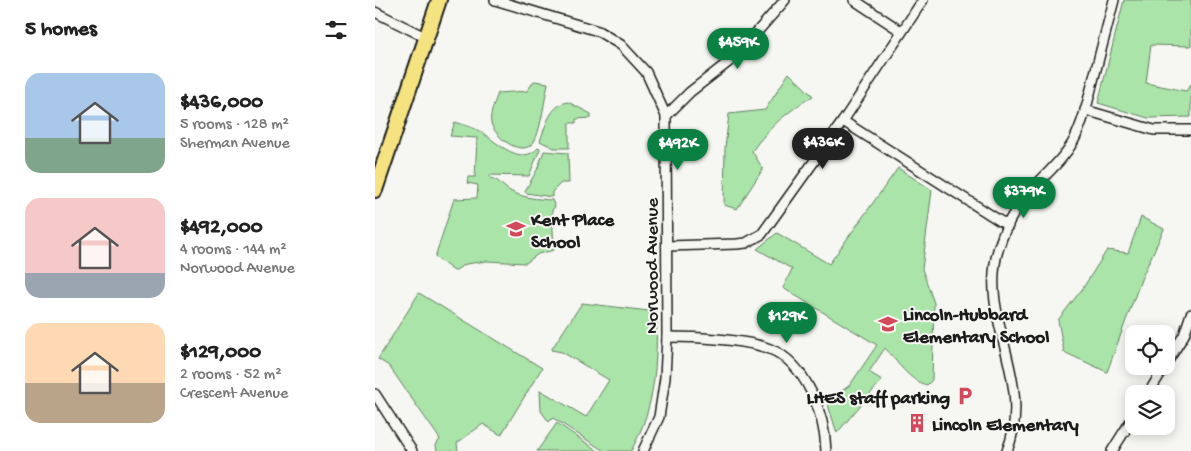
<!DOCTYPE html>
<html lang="en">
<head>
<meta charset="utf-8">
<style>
  body { margin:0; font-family:"Gochi Hand",sans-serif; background:#f6f6f6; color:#222; height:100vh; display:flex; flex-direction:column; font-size:19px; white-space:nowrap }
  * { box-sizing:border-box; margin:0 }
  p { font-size:16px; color:#767676 }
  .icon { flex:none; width:28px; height:28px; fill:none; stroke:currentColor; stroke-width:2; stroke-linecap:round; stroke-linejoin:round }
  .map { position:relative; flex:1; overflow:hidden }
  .side { display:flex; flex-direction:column; background:#fff; width:375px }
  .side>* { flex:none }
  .tools { position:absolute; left:750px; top:325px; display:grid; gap:10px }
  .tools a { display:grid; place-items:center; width:50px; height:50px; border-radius:10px; background:#fff; box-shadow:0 2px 12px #0003; font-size:25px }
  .price { position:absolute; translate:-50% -42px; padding:0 11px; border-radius:18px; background:#0b8043; color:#fff; font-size:16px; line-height:32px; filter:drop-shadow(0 1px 2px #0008) }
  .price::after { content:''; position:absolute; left:50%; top:30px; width:15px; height:11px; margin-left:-8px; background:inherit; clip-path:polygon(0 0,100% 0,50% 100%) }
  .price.on { background:#222; color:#fff }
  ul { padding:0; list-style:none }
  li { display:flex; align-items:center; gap:15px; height:125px; padding:0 25px }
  li span { display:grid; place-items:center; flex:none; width:140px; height:100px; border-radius:15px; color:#555 }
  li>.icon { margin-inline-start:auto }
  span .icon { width:60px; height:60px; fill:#fffc; stroke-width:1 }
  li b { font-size:21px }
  h2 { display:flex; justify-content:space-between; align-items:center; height:60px; padding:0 25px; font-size:21px }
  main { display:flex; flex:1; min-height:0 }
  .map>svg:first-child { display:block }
  .green { fill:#aae4a9; stroke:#638062 }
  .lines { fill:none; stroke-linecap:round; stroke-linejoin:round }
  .street-casing { stroke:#1c1c1c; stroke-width:12 }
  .primary-casing { stroke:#1c1c1c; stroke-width:18 }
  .street { stroke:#f6f6f2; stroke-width:9 }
  .primary { stroke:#f5e382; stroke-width:14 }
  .labels { text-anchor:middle; stroke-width:4; stroke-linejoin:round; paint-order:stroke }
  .poi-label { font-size:19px; font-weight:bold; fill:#1c1c1c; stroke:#f6f6f2; text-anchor:start }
  .street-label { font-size:19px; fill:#1c1c1c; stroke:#f6f6f2 }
</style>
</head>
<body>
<main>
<section class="side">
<h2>5 homes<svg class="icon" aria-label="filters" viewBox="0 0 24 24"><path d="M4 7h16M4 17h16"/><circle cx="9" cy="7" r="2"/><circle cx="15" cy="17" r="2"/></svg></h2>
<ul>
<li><span style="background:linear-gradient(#a9c7e8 65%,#7fa58c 0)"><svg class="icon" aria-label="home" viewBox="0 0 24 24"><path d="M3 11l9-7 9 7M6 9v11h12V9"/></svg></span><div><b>$436,000</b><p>5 rooms · 128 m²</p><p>Sherman Avenue</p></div></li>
<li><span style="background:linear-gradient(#f6c9c9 75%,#9aa5b1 0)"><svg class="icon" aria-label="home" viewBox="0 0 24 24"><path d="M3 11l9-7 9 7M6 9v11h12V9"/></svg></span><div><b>$492,000</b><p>4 rooms · 144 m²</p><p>Norwood Avenue</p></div></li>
<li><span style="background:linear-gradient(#ffd9b3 60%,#b9a48a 0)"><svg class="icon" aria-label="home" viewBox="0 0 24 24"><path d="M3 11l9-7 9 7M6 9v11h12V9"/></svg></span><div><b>$129,000</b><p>2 rooms · 52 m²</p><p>Crescent Avenue</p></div></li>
</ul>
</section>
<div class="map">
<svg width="816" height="451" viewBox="0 0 816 451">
  <rect width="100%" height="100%" fill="#f6f6f2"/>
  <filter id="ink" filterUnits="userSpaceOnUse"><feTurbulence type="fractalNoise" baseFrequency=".02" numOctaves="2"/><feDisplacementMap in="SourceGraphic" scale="10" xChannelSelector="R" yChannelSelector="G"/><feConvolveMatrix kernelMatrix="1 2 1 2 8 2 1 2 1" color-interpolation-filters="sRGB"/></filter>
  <g filter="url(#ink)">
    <!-- green -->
    <g class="green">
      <polygon points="749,0 816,0 816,46 776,45 771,83 811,91 816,84 816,117 773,118 723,103"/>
      <path d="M414,73L438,96C413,111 394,127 377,151L388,169L362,209L349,205L350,148L354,114L390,110Z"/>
      <path d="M159,81L173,83C170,98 166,128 160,140C149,160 120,138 116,123C114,114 120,102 123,93L152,91Z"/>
      <path d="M193,102L216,114V118L201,119V123H194V148H179L165,141C171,125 175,105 193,102Z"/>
      <path d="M80,122C88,125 99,127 106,132C122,142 146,168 164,147L165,149L154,176L115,175V178C123,179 127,186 135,191C148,198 162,199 177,200L180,207L177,210L179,250L163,254L151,263L112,261L91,264L79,271L60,257L79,199L102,198L103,185L92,183L93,177H100L102,138L75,136Z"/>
      <polygon points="169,151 193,153 194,183 186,183 177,192 177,197 151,193 150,191 162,170"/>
      <path d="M523,168L557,190L547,269L559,303L557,380L552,385C534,381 521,360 510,348L494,372L507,380L462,433L452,402L475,385L502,345L408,288L417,269L382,249L402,233L454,264Z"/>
      <polygon points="766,217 789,229 767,277 732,372 689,352 683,320 708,288 732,250 753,253"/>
      <polygon points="44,293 167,368 126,435 108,424 82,443 83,451 62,451 61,445 65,439 14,366 3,359"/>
      <path d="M207,303L282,312C281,365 282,403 256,451H229L178,418L174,422L166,411L165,390L211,417L234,380L187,352L176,350Z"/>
      <polygon points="182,423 223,451 162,451"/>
    </g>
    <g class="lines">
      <!-- street casing -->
      <g class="street-casing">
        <g id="street">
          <polyline points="120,0 223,31 246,45 271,72 291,116 292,337 290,378 284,417 268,451"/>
          <polyline points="479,0 526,31"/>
          <polyline points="0,12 52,38"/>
          <polyline points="710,110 779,130 816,130"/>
          <polyline points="291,116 315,92 360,57 410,0"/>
          <polyline points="468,121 633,226"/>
          <polyline points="292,246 362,244 371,243 387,234 468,121 548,0"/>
          <path d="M292,337C319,337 370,339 395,349C431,363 450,415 451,451"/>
          <polyline points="791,364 809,335 816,314"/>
          <polyline points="0,394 37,451"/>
          <polyline points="773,394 790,366"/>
          <path d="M632,451C660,380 603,319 623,250C629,229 641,207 655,191C670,175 687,161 698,142C708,123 713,101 718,81C725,54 732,27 739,0"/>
          <polyline points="737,451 759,416"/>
        </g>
      </g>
      <!-- primary casing -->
      <g class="primary-casing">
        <polyline id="primary" points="0,190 64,0"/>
      </g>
      <!-- street -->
      <use href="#street" class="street"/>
      <!-- primary -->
      <use href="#primary" class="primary"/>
    </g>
  </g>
  <!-- icons -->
  <defs>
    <g id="school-bare" transform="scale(1.5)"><path d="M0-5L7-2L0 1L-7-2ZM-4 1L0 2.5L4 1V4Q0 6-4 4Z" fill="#d1495b" stroke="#f6f6f2" stroke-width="2.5" paint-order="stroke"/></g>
    <g id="parking-bare" transform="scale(1.5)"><path d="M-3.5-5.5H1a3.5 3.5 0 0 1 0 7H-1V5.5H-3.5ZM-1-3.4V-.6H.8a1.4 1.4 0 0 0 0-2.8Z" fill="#d1495b" stroke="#f6f6f2" stroke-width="2.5" paint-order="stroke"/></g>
    <g id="building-bare" transform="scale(1.5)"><path d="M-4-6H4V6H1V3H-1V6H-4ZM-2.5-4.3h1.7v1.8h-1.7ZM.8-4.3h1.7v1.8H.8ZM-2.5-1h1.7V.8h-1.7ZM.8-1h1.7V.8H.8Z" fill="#d1495b" stroke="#f6f6f2" stroke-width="2.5" paint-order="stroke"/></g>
  </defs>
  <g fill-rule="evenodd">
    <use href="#school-bare" x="141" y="229"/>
    <use href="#school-bare" x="513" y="324"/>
    <use href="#parking-bare" x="590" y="396"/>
    <use href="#building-bare" x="542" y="423"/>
  </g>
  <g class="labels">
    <!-- poi labels -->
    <g class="poi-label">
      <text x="156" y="225">Kent Place<tspan x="156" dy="22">School</tspan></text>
      <text x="528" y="320">Lincoln-Hubbard<tspan x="528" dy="22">Elementary School</tspan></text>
      <text x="575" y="403" text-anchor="end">LHES staff parking</text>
      <text x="557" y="430">Lincoln Elementary</text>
    </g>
    <!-- street labels -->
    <g class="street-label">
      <text transform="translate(275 266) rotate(-90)" y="7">Norwood Avenue</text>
    </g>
  </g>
</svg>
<div class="tools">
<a><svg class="icon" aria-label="locate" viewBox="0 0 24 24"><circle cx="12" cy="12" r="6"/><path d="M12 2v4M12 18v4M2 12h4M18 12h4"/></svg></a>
<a><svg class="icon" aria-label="layers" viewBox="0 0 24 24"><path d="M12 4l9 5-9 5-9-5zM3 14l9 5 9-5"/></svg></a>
</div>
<b class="price" style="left:363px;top:70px">$459K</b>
<b class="price on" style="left:448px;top:170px">$436K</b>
<b class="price" style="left:303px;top:171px">$492K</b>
<b class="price" style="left:649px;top:219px">$379K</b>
<b class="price" style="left:412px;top:344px">$129K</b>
</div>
</main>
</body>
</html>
